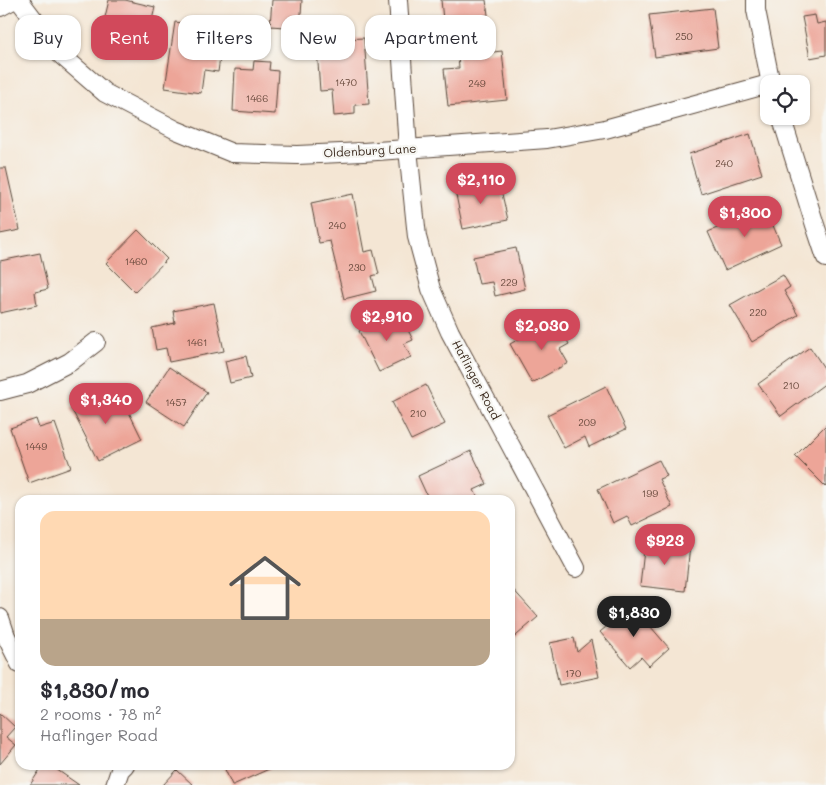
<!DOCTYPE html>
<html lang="en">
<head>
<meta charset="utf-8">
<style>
  body { margin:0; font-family:Mali,sans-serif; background:#f2f2f3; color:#2b2b33; height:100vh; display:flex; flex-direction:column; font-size:19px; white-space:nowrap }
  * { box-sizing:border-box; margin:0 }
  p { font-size:16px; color:#7c7c81 }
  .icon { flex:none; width:28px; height:28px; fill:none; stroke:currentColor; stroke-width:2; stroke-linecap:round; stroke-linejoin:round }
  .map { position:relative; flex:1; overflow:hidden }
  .panel { position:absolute; left:15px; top:495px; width:500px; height:275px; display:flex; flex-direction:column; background:#fff; border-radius:15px; box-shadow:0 1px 4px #0004 }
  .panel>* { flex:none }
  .top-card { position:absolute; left:15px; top:15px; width:500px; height:45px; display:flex; gap:10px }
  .fabs { position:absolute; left:760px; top:75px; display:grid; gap:10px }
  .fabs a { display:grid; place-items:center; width:50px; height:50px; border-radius:10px; background:#fff; box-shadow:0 1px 4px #0004; font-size:25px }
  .price { position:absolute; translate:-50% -42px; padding:0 11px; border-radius:18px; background:#d1495b; color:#fff; font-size:16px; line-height:32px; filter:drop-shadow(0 1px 2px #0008) }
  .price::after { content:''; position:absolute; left:50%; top:30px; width:15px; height:11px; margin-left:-8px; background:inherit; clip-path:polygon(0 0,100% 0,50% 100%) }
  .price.active { background:#222; color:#fff }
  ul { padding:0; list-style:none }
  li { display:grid; align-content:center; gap:10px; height:265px; padding:0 25px }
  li+li { border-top:1px solid #e1e1e2 }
  li span { display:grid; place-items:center; height:155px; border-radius:15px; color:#555 }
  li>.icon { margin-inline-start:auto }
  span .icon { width:90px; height:90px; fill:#fffc; stroke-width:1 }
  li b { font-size:21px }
  .pill { padding:0 18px; border-radius:15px; background:#fff; box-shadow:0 1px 4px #0004; font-size:18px; line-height:45px }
  .pill.active { background:#d1495b; color:#fff }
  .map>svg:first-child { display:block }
  .building { fill:#eda598 }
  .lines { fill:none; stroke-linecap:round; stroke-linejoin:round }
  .street-casing { stroke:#574639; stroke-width:20 }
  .street { stroke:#fff; stroke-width:18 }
  .labels { text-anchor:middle; stroke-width:4.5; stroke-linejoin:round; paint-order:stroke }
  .number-label { font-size:10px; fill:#68493c }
  .street-label { font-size:12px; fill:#3b2a1e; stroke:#f6f6f2 }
</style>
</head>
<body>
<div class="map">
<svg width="826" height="785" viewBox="0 0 826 785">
  <rect width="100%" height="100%" fill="#f6f6f2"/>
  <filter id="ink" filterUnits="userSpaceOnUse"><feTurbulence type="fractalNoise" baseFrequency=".02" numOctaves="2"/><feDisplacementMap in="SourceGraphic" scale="10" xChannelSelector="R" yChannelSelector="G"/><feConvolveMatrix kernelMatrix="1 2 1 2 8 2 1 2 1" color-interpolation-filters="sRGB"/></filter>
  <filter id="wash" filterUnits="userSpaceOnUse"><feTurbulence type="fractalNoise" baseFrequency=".0096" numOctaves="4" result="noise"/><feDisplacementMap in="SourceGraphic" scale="20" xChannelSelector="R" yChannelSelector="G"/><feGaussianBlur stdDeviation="1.12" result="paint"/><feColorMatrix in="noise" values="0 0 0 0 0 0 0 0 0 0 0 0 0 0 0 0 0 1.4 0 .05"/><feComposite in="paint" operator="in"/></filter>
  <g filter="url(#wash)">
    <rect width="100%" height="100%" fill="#f4e6d4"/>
    <g id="blocks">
      <!-- building -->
      <g class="building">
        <polygon points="109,0 125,0 155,7 145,51 110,43 112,32 102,30"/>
        <polygon points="272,0 302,0 300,28 270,26"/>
        <polygon points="441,0 486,0 488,15 443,20"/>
        <polygon points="713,8 718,48 655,57 649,15"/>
        <polygon points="815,15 817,24 826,22 826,55 810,58 802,17"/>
        <polygon points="175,22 224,29 218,72 204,70 201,93 165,88"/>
        <polygon points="364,38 369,104 355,105 355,114 334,116 332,90 320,91 317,49 344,47 344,39"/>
        <polygon points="502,51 507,100 448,106 444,69 459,68 458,56"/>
        <polygon points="254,61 270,62 269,70 278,71 275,114 233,111 235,69 253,70"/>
        <polygon points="750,134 762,174 701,194 689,154"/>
        <polygon points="0,168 6,168 20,230 0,234"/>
        <polygon points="499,181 508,220 463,229 455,190"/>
        <polygon points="353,194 364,252 373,250 379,274 372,276 376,291 344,299 330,241 319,243 311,203"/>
        <polygon points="765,207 781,244 725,270 708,232"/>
        <polygon points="138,230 167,259 135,292 106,263"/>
        <polygon points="516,248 525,289 495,296 492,282 479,284 473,257"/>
        <polygon points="40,253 48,289 35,292 37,305 0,313 0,261"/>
        <polygon points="783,275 790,287 784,291 798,315 752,342 730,305"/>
        <polygon points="214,303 224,351 169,362 166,348 156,350 152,328 175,323 173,311"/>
        <polygon points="393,314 398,325 404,322 413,340 404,344 411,357 379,372 359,331"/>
        <polygon points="555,319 569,344 560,349 568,363 532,383 510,344"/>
        <polygon points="810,347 826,371 826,383 781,416 758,384"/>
        <polygon points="246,356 251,378 230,383 225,361"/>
        <polygon points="169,367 207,392 184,427 146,402"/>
        <polygon points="426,385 445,424 411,440 392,402"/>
        <polygon points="606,386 626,429 589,447 585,437 564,448 547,415"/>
        <polygon points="102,392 109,405 122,398 142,439 98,461 71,408"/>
        <polygon points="36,419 39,428 55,423 71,468 29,483 10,428"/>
        <polygon points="826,425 826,487 795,456"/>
        <polygon points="471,451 487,484 474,490 479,500 429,500 418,476"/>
        <polygon points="659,460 667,476 659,479 672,507 632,526 627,516 613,523 598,489"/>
        <polygon points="645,541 690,546 685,591 640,586"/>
        <polygon points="510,586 538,617 510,641"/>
        <polygon points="632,605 669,648 649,666 641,657 630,667 600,632"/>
        <polygon points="574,638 577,652 591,640 599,677 559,685 550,643"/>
        <polygon points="0,713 15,727 6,737 16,745 0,764"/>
        <polygon points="43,765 50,765 79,785 30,785"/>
        <polygon points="223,765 278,765 233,785 232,785"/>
        <polygon points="177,770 193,785 163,785"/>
      </g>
    </g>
  </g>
  <g filter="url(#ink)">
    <use href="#blocks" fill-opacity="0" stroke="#574639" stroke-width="1"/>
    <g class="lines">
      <!-- street casing -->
      <g class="street-casing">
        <g id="street">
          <polyline points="19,0 60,54 105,93 176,130 232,153 297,155 363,152 547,139 605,129 769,84"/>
          <polyline points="398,0 408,149 417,237 431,289 450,332 576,568"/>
          <polyline points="756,0 756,10 771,84"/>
          <polyline points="0,7 13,0"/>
          <polyline points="781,116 815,225 826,258"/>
          <polyline points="0,391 27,384 70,362 96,342"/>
          <polyline points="0,618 6,636 20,664"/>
          <polyline points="115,785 120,770 125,765"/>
        </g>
      </g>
      <!-- street -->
      <use href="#street" class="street"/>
    </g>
  </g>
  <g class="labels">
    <!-- number labels -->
    <g class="number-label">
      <text x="684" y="40">250</text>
      <text x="346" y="86">1470</text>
      <text x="477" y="87">249</text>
      <text x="257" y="102">1466</text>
      <text x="724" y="167">240</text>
      <text x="337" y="229">240</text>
      <text x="136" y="265">1460</text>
      <text x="357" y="271">230</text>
      <text x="509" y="286">229</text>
      <text x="758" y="316">220</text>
      <text x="197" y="346">1461</text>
      <text x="791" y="389">210</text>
      <text x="176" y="406">1457</text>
      <text x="418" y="417">210</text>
      <text x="587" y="426">209</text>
      <text x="36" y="450">1449</text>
      <text x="650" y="497">199</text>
      <text x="573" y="677">170</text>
    </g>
    <!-- street labels -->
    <g class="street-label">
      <text transform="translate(370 151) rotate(-3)" y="4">Oldenburg Lane</text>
      <text transform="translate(476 380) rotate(62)" y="4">Haflinger Road</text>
    </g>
  </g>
</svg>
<div class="fabs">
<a><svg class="icon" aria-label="locate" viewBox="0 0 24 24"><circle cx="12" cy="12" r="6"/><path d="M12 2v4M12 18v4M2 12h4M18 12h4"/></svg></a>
</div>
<b class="price" style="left:481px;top:205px">$2,110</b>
<b class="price" style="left:745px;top:238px">$1,300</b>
<b class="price" style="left:387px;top:342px">$2,910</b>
<b class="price" style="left:542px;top:351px">$2,030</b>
<b class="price" style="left:106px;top:425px">$1,340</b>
<b class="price" style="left:665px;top:566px">$923</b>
<b class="price active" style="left:634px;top:638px">$1,830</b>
<div class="top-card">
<a class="pill">Buy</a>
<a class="pill active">Rent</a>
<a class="pill">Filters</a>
<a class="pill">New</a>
<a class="pill">Apartment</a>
</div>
<section class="panel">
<ul>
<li><span style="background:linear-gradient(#ffd9b3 70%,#b9a48a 0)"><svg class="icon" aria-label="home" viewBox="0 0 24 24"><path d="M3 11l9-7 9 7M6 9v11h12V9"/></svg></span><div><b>$1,830/mo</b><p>2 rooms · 78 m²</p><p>Haflinger Road</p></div></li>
</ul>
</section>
</div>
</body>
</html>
